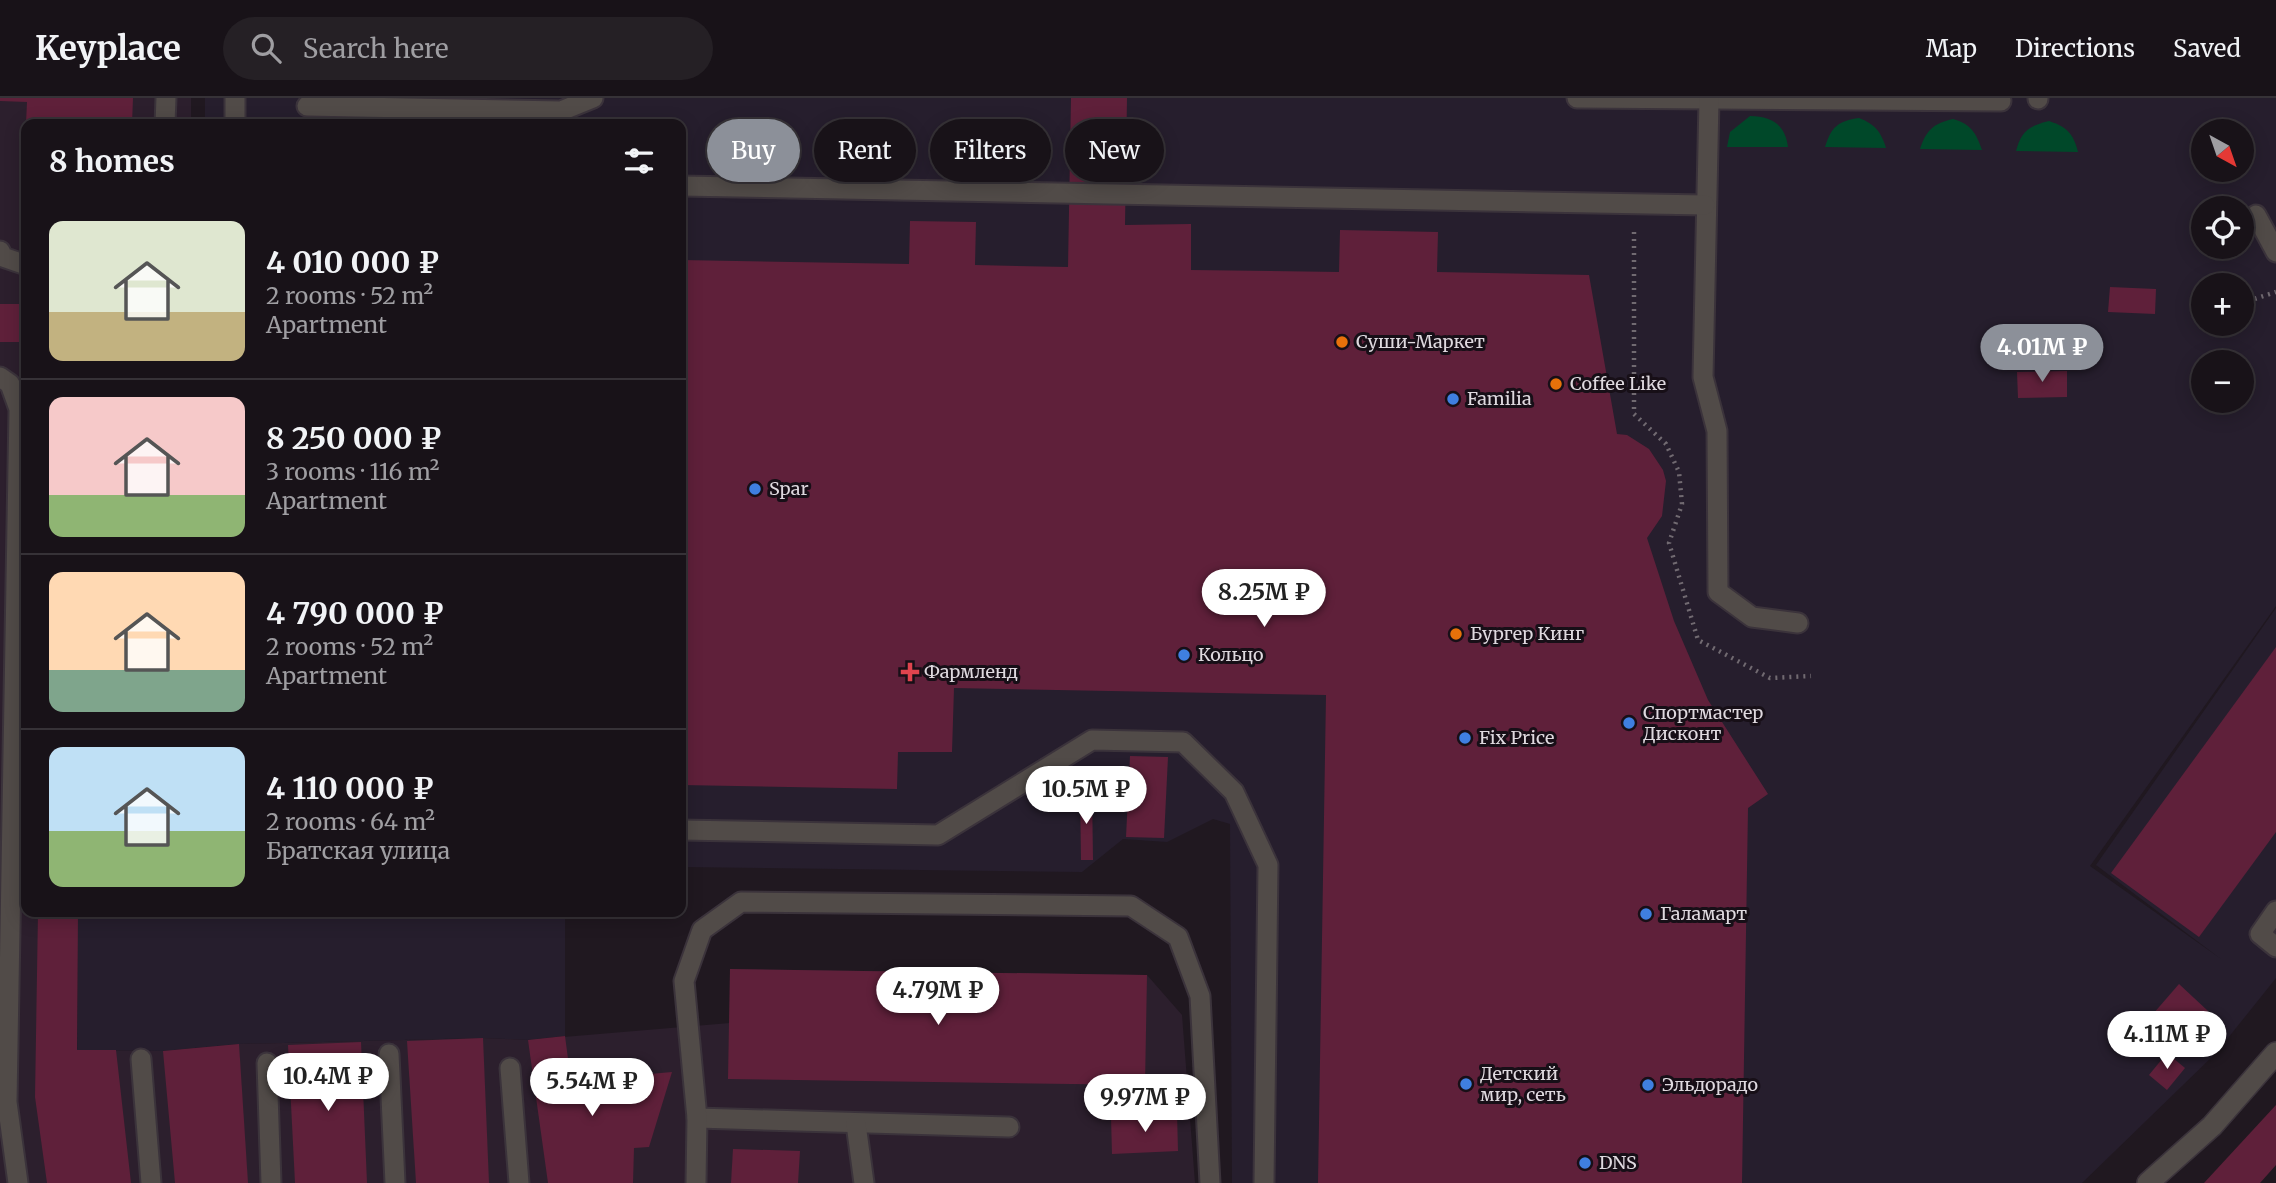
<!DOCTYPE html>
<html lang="en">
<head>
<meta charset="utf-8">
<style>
  body { margin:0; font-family:Merriweather,serif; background:#252025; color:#f1f3f6; height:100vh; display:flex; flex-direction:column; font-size:26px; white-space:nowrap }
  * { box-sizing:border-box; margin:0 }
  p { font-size:23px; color:#9f9ea2 }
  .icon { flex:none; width:38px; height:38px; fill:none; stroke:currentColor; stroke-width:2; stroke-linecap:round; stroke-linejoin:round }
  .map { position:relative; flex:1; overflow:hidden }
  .drawer { position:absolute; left:21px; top:21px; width:665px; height:798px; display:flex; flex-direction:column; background:#181218; border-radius:14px; box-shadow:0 4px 18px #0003,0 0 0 2px #363237 }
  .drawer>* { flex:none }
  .top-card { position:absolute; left:707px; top:21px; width:665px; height:63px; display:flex; gap:14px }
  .needle { width:46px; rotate:140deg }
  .buttons { position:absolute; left:2191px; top:21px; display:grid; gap:14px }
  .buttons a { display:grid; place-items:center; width:63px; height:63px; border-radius:50%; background:#181218; box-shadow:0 4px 18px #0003,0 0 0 2px #363237; font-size:35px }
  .price { position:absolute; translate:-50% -60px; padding:0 16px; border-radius:24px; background:#fff; color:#222; font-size:23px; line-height:46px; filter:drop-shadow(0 2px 4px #0008) }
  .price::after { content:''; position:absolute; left:50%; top:42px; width:21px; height:16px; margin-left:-10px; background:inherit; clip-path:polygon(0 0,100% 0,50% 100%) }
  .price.on { background:#8c9099; color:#fff }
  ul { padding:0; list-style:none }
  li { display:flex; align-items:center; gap:21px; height:175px; padding:0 28px }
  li+li { border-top:2px solid #363237 }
  li span { display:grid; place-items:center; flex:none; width:196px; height:140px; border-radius:14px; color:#555 }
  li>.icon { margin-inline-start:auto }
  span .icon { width:84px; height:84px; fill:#fffc; stroke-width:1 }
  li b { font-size:30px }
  h2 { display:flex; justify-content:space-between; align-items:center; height:84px; padding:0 28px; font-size:30px }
  .chip { padding:0 24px; border-radius:32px; background:#181218; box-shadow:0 4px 18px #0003,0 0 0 2px #363237; font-size:24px; line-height:63px }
  .chip.on { background:#8c9099; color:#fff }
  header { display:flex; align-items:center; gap:42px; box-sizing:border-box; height:98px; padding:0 35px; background:#181218; border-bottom:2px solid #363237 }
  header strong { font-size:33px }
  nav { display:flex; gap:38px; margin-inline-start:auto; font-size:24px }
  .search { width:490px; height:63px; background:#252025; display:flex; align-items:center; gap:18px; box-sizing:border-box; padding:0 24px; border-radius:38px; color:#9f9ea2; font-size:26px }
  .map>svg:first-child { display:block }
  .commercial { fill:#261e2d; fill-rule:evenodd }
  .built { fill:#2c1f2d }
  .green { fill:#004829 }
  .building { fill:#5f203a }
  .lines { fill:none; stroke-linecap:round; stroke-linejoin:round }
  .service-casing { stroke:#3b333b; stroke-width:23 }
  .minor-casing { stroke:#3b333b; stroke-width:24 }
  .path { stroke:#716a71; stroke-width:4.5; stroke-dasharray:2 5; stroke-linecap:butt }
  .service { stroke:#514b48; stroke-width:19 }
  .minor { stroke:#514b48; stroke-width:21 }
  .food-dot { fill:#e8710a; stroke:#170f17; stroke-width:2.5 }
  .shop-dot { fill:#3f7fe0; stroke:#170f17; stroke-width:2.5 }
  .health-dot { fill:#e0444e; stroke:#170f17; stroke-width:2.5 }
  .labels { text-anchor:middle; stroke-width:6; stroke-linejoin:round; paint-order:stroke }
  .poi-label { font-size:18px; fill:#dfd9df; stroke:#170f17; text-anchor:start }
</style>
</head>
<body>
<header>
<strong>Keyplace</strong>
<div class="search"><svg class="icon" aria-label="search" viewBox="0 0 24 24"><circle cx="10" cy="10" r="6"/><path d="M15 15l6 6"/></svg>Search here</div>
<nav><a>Map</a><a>Directions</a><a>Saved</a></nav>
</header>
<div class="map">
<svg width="2276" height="1085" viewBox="0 0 2276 1085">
  <rect width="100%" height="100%" fill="#201820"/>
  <!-- commercial -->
  <g class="commercial">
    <path d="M205,0H2276V508L2090,768L2221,861L2096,767L2276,510V880L2216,955L2082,1085H1232L1230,726L1213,721L1167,744L1123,741L1082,774L681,769V26H205ZM2203,33H2242V72H2203ZM2203,110H2242V149H2203ZM2203,187H2242V226H2203ZM2203,264H2242V303H2203Z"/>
    <polygon points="78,814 565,814 565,938 528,942 483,940 239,946 163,953 77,952"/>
  </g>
  <!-- built -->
  <polygon class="built" points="0,0 191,0 191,26 26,26 26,814 78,814 77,952 163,953 239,946 483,940 528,942 730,925 730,871 1147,877 1182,917 1195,1085 0,1085"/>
  <!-- green -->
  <g class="green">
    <path d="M1750,18C1772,18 1785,27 1788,49H1727L1730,34Z"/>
    <path d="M1859,20C1875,26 1881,34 1886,50L1825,49C1831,29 1838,23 1859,20Z"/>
    <path d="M1953,21C1971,26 1976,35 1982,52L1920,51C1926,32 1934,25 1953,21Z"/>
    <path d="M2049,23C2067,29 2073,35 2078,54L2016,53C2021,33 2029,28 2049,23Z"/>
  </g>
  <!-- building -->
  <g class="building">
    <polygon points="0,0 133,0 132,26 26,26 27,4 0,3"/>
    <polygon points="1071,0 1127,0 1125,127 1191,126 1191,172 1339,174 1340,132 1438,134 1437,174 1589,177 1617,336 1627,337 1649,351 1663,372 1666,383 1662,418 1647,440 1674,523 1708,602 1768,696 1748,710 1742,1085 1318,1085 1326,597 954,590 952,654 898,654 897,691 681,687 681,162 909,166 910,123 976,124 975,167 1068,169"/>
    <polygon points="2110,189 2156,191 2155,216 2108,214"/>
    <rect x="0" y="206" width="26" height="38"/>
    <polygon points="2067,273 2067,299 2018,300 2017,274"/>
    <polygon points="2276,549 2276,734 2199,839 2111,775"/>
    <polygon points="1130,658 1168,659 1164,740 1126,739"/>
    <polygon points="1080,693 1092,693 1093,762 1081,762"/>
    <polygon points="38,814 78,814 77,952 116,952 131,1085 47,1085 35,999"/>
    <polygon points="730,871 1147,877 1145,987 728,981"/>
    <polygon points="2179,886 2208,913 2182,942 2153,916"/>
    <polygon points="565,938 571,983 672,974 649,1049 634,1050 633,1085 548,1085 528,942"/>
    <polygon points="483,940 489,1085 416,1085 407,943"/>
    <polygon points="361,944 367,1085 295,1085 288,947"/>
    <polygon points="239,946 248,1085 175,1085 163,953"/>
    <polygon points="2167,955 2185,970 2167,992 2149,977"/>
    <polygon points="2276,1007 2276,1067 2260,1085 2204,1085"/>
    <polygon points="1177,1015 1178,1053 1112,1056 1111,1019"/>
    <polygon points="733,1051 800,1053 798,1085 731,1085"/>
  </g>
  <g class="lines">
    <!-- service casing -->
    <g class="service-casing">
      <g id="service">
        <polyline points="1577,0 2001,3"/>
        <polyline points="2038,1 2038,0"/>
        <polyline points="1709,2 1703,279 1717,333 1718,494 1752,519 1798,525"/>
        <polyline points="307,8 561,13 593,0"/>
        <polyline points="165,26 166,0"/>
        <polyline points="235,26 235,0"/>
        <polyline points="681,88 1705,107"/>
        <polyline points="2256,117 2276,154"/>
        <polyline points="0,153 3,159 26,167"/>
        <polyline points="0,279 10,286 19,311 7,1004 18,1085"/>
        <polyline points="681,732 938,737 1092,642 1183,644 1234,694 1268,767 1264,1085"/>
        <polyline points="2276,813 2260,836 2276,849"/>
        <polyline points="389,956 395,1085"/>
        <polyline points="141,961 151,1085"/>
        <polyline points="267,965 271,1085"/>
        <polyline points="510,970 519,1085"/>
        <polyline points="697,1020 1009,1029"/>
        <polyline points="856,1026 864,1085"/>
        <polyline points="696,1085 697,1020 684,883 702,832 741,804 1131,808 1178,839 1200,898 1210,1085"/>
      </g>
    </g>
    <!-- minor casing -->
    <g class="minor-casing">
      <polyline id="minor" points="2148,1085 2212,1028 2276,955"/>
    </g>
    <!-- path -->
    <g class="path">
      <polyline points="1634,134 1634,316 1666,346 1679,374 1682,406 1669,445 1698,542 1770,580 1811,578"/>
      <polyline points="2248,203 2276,194"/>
    </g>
    <!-- service -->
    <use href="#service" class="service"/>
    <!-- minor -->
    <use href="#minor" class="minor"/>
  </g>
  <!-- markers -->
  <g class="food-dot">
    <circle cx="1342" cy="244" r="7"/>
    <circle cx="1556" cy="286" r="7"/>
    <circle cx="1456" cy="536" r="7"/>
  </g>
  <g class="shop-dot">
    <circle cx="1453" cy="301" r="7"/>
    <circle cx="755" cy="391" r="7"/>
    <circle cx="1184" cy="557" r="7"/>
    <circle cx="1629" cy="625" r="7"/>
    <circle cx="1465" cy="640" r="7"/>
    <circle cx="1646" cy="816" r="7"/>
    <circle cx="1466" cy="986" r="7"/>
    <circle cx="1648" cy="987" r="7"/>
    <circle cx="1585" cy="1065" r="7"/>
  </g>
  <path class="health-dot" d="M906.5 563.5h7v7h7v7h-7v7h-7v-7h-7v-7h7z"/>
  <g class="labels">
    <!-- poi labels -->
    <g class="poi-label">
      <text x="1356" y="250">Суши-Маркет</text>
      <text x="1570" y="292">Coffee Like</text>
      <text x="1467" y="307">Familia</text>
      <text x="769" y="397">Spar</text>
      <text x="1470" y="542">Бургер Кинг</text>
      <text x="1198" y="563">Кольцо</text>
      <text x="924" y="580">Фармленд</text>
      <text x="1643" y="621">Спортмастер<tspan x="1643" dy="21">Дисконт</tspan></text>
      <text x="1479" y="646">Fix Price</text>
      <text x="1660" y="822">Галамарт</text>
      <text x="1480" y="982">Детский<tspan x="1480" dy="21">мир, сеть</tspan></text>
      <text x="1662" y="993">Эльдорадо</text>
      <text x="1599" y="1071">DNS</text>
    </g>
  </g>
</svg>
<div class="buttons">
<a><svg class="needle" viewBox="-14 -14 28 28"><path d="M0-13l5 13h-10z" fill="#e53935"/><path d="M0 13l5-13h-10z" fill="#9f9ea2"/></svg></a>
<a><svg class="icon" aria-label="locate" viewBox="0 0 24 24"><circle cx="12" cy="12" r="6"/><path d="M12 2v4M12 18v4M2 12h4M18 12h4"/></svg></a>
<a>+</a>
<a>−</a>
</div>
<b class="price on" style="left:2042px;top:286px">4.01M ₽</b>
<b class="price" style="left:1264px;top:531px">8.25M ₽</b>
<b class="price" style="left:1086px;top:728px">10.5M ₽</b>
<b class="price" style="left:938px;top:929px">4.79M ₽</b>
<b class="price" style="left:2167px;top:973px">4.11M ₽</b>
<b class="price" style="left:328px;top:1015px">10.4M ₽</b>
<b class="price" style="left:592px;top:1020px">5.54M ₽</b>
<b class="price" style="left:1145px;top:1036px">9.97M ₽</b>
<div class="top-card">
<a class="chip on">Buy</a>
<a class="chip">Rent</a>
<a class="chip">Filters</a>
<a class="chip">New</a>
</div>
<section class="drawer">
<h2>8 homes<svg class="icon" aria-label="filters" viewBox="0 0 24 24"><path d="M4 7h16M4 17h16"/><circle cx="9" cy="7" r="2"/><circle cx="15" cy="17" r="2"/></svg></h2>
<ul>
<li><span style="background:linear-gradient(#dfe7d0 65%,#c2b280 0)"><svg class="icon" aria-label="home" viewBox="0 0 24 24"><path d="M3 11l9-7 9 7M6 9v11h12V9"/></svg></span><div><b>4 010 000 ₽</b><p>2 rooms · 52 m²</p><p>Apartment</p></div></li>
<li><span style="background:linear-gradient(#f6c9c9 70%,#8fb573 0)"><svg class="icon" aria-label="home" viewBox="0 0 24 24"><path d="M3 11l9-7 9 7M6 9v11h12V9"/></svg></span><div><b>8 250 000 ₽</b><p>3 rooms · 116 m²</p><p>Apartment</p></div></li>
<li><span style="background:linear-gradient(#ffd9b3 70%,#7fa58c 0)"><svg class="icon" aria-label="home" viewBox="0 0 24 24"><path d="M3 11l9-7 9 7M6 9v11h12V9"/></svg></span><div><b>4 790 000 ₽</b><p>2 rooms · 52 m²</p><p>Apartment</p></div></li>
<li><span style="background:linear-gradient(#bfe0f5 60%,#8fb573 0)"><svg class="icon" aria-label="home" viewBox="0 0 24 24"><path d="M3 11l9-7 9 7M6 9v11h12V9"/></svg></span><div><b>4 110 000 ₽</b><p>2 rooms · 64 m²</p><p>Братская улица</p></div></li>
</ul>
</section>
</div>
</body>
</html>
